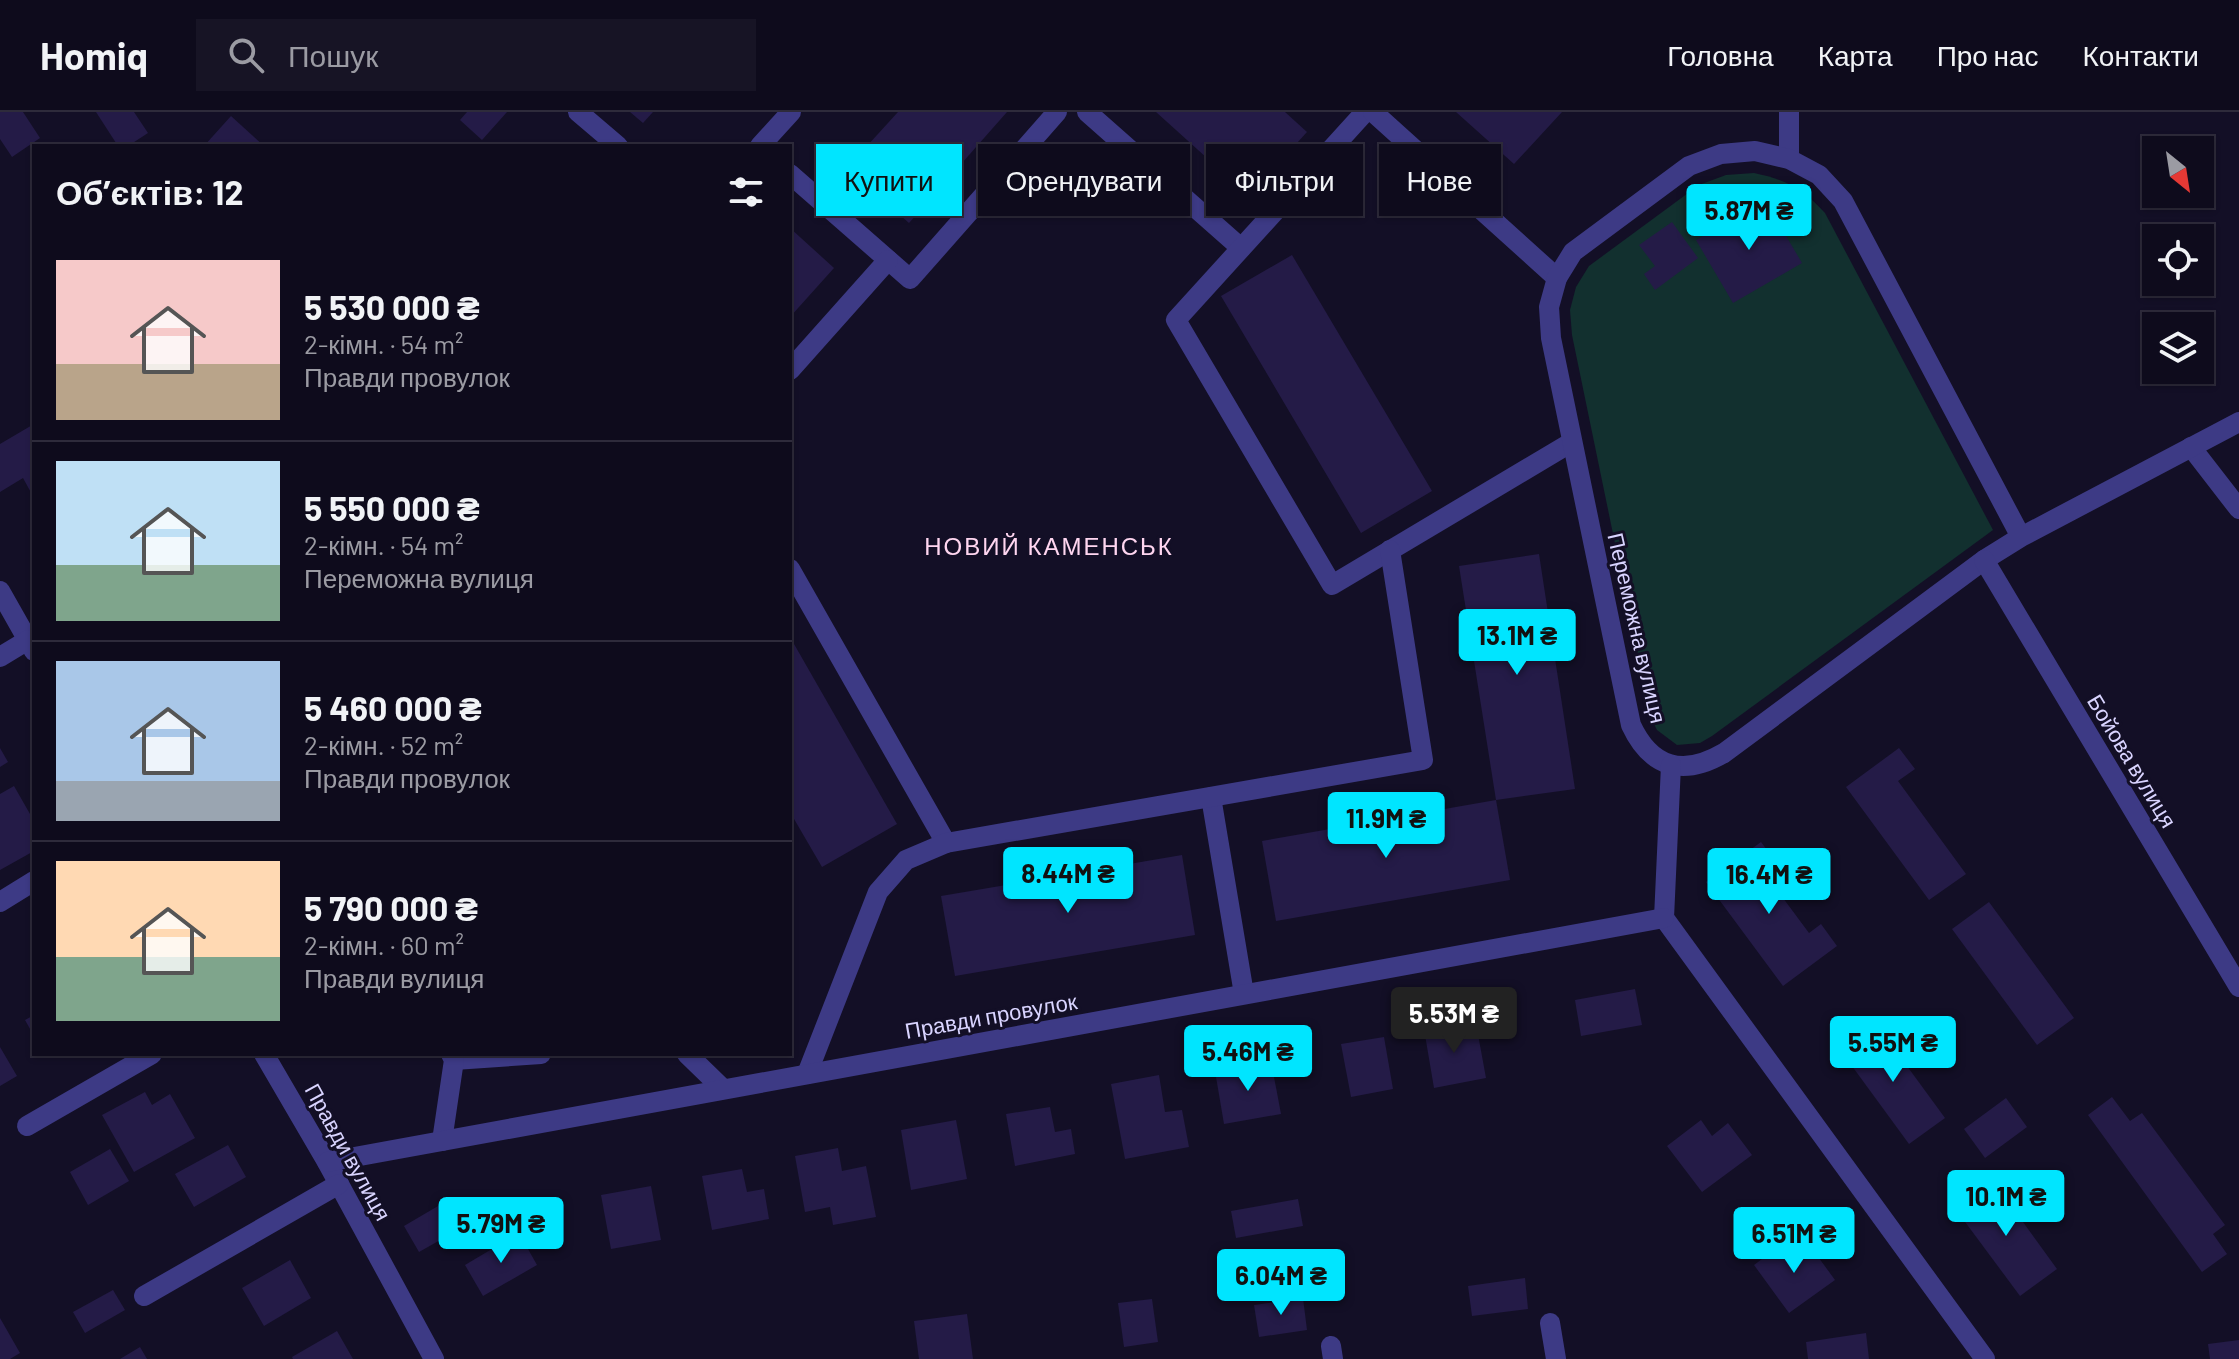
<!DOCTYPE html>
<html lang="uk">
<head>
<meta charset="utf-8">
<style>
  body { margin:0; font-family:Barlow,sans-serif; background:#171425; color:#f1f3f6; height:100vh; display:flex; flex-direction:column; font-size:30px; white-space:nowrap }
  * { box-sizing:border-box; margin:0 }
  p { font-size:26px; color:#9b9ba3 }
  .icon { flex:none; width:44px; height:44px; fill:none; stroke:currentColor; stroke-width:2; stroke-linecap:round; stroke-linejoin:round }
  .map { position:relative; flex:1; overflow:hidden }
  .sheet { position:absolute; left:32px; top:32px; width:760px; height:912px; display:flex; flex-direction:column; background:#0e0b1c; border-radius:0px; box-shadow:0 2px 6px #0004,0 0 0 2px #2e2b3b }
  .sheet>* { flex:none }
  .guide { position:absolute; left:816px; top:32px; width:760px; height:72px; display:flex; gap:16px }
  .needle { width:52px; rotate:150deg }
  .controls { position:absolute; left:2142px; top:24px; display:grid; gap:16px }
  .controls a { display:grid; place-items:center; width:72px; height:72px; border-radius:0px; background:#0e0b1c; box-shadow:0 2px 6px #0004,0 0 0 2px #2e2b3b; font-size:40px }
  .price { position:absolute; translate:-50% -68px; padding:0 18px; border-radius:8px; background:#00e5ff; color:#111; font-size:26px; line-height:52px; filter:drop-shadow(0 2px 4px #0008) }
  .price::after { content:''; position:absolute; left:50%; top:48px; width:24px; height:18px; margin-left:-12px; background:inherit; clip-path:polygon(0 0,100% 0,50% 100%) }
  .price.current { background:#222; color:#fff }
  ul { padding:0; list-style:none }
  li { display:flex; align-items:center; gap:24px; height:200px; padding:0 24px }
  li+li { border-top:2px solid #2e2b3b }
  li span { display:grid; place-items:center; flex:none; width:224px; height:160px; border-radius:0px; color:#555 }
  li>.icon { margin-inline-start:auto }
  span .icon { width:96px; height:96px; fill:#fffc; stroke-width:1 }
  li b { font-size:34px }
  h2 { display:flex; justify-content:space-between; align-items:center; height:96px; padding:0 24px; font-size:34px }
  .pill { padding:0 28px; border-radius:0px; background:#0e0b1c; box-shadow:0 2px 6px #0004,0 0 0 2px #2e2b3b; font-size:28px; line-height:72px }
  .pill.current { background:#00e5ff; color:#111 }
  header { display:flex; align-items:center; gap:48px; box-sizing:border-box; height:112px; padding:0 40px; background:#0e0b1c; border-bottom:2px solid #2e2b3b }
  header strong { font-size:38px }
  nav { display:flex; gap:44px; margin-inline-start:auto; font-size:28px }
  .search { width:560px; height:72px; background:#171425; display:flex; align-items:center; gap:20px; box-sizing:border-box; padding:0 28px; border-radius:0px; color:#9b9ba3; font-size:30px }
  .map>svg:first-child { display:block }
  .green { fill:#12302f }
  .building { fill:#241b47 }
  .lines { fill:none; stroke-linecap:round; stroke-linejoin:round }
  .minor { stroke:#3d3a85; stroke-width:20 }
  .labels { text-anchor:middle; stroke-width:6; stroke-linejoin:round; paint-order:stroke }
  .street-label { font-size:22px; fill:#d9d4ff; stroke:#130f26 }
  .neighbourhood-label { font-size:24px; letter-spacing:2px; fill:#ffd6f0; stroke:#130f26 }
</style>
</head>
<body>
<header>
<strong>Homiq</strong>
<div class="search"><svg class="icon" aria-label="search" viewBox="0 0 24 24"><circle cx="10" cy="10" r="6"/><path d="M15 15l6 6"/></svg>Пошук</div>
<nav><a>Головна</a><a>Карта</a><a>Про нас</a><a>Контакти</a></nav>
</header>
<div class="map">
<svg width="2239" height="1247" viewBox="0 0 2239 1247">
  <rect width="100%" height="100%" fill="#130f26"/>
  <!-- green -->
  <path class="green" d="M1754,61C1787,68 1802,76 1825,101L1993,418L1712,624L1700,631L1677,633L1657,618L1651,606L1572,223L1570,198L1576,175L1589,154L1699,73L1726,63Z"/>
  <!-- building -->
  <g class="building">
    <polygon points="0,0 23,0 40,26 12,45 0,27"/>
    <polygon points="96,0 134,0 148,21 128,34 118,34"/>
    <polygon points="467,0 507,0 482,28 460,8"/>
    <polygon points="630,0 653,0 643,11"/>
    <polygon points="898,0 1007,0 909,111 847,56"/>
    <polygon points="1156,0 1285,0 1307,20 1249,84"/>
    <polygon points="1456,0 1562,0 1514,52"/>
    <polygon points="231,4 264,34 204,34"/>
    <polygon points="1765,88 1802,151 1733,191 1696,128"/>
    <polygon points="1672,110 1698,146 1655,178 1644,162 1655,154 1639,133"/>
    <polygon points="790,116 834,156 790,205"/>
    <polygon points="1292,143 1432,379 1361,421 1221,184"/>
    <polygon points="34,312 34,386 23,366 0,380 0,332"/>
    <polygon points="1539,442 1575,677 1496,688 1459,454"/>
    <polygon points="790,525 897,712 822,755 790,700"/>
    <polygon points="0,636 8,650 0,655"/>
    <polygon points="1899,636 1915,657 1898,669 1966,762 1929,788 1846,675"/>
    <polygon points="14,674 34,709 34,739 0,758 0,682"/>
    <polygon points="1496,688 1510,768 1276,809 1262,729"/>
    <polygon points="1761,730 1776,750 1763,759 1809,821 1821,812 1837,834 1783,874 1706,770"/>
    <polygon points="1182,743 1195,823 955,864 941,784"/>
    <polygon points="1989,790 2074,906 2037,933 1952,817"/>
    <polygon points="1635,877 1642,913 1581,924 1575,888"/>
    <polygon points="34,903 34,924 25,908"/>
    <polygon points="1457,911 1459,921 1477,917 1486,966 1434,976 1424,917"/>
    <polygon points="1877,913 1945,1006 1909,1032 1841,939"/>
    <polygon points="1384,925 1393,977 1351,985 1341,932"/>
    <polygon points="0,935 17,964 0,974"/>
    <polygon points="1271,949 1281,1002 1224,1012 1215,959"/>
    <polygon points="1159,963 1165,1000 1182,998 1189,1035 1125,1047 1111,972"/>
    <polygon points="145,980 152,993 170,982 195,1026 134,1060 102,1003"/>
    <polygon points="2112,985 2130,1009 2142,1001 2225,1113 2213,1122 2227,1142 2202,1160 2088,1003"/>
    <polygon points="2006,986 2027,1015 1985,1046 1964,1017"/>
    <polygon points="1050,995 1055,1020 1071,1017 1075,1042 1015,1054 1006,1002"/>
    <polygon points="956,1008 967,1067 911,1078 901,1018"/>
    <polygon points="1701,1008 1712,1024 1728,1011 1752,1043 1702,1080 1667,1034"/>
    <polygon points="228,1033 246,1065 194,1095 175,1062"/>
    <polygon points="838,1036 842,1059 866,1054 876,1105 833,1113 830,1095 805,1100 795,1044"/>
    <polygon points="110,1037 129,1069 88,1093 70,1060"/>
    <polygon points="742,1057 747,1080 764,1077 769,1107 712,1118 702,1064"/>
    <polygon points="1992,1067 2057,1157 2020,1184 1954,1095"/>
    <polygon points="651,1074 661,1128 611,1137 601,1083"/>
    <polygon points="450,1087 465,1114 419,1140 404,1114"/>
    <polygon points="1298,1087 1303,1114 1236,1126 1231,1099"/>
    <polygon points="519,1121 537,1153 483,1184 465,1153"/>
    <polygon points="1786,1129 1795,1141 1808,1131 1835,1168 1789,1201 1754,1153"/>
    <polygon points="290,1148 311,1186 264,1214 242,1176"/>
    <polygon points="1525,1166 1528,1197 1472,1204 1468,1174"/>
    <polygon points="113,1178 125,1198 85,1221 73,1200"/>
    <polygon points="1303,1186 1307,1218 1259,1225 1254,1193"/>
    <polygon points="1152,1187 1158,1230 1124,1235 1118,1191"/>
    <polygon points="967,1202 973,1247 919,1247 914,1209"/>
    <polygon points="0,1206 20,1241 10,1247 0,1247"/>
    <polygon points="337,1219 353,1247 293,1247 292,1245"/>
    <polygon points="1866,1221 1869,1247 1808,1247 1806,1230"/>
    <polygon points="2239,1228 2239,1247 2210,1247 2208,1232"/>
    <polygon points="140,1235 147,1247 120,1247"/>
  </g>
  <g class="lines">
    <!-- minor -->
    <g class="minor">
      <polyline points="578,0 618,34"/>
      <polyline points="1087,0 1241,136"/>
      <polyline points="1365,0 1176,208 1332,473 1572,330"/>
      <polyline points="1373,0 1557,166"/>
      <polyline points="760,34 791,0"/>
      <polyline points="1789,47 1789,0"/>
      <polyline points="790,62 910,167 1057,0"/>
      <polyline points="790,258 888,148"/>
      <polyline points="2191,335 2239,397"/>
      <path d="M2021,425L1843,89L1819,63L1789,47L1755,39L1721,42L1689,54L1573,140L1557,166L1549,195L1551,226L1631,613C1651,656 1683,665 1724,641L1984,448L2021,425L2239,310"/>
      <polyline points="1984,448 2239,875"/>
      <polyline points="790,457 946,731"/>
      <polyline points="0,479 34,539"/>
      <polyline points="0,545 28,528"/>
      <polyline points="1671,653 1664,806 1985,1247"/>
      <polyline points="1211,685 1244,882"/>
      <polyline points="0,790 34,769"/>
      <polyline points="264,942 327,1050 434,1247"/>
      <polyline points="687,942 723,977"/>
      <polyline points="454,948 541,942"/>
      <polyline points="807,962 878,780 906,748 946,731 1423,648 1390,438"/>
      <polyline points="27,1014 152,942"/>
      <polyline points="442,1029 454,948 451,942"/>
      <polyline points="327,1050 1664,806"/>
      <polyline points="144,1184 339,1072"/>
      <polyline points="1550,1211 1556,1247"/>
      <polyline points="1331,1234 1333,1247"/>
    </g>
  </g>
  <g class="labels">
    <!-- street labels -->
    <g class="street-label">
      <text transform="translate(1637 516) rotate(77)" y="8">Переможна вулиця</text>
      <text transform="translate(2132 649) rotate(59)" y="8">Бойова вулиця</text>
      <text transform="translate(991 904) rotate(-10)" y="8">Правди провулок</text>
      <text transform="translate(348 1040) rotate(61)" y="8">Правди вулиця</text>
    </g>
    <!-- neighbourhood labels -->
    <g class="neighbourhood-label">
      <text x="1049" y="443">НОВИЙ КАМЕНСЬК</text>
    </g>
  </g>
</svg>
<div class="controls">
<a><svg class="needle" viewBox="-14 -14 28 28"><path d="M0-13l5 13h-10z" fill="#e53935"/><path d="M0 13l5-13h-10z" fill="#9b9ba3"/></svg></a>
<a><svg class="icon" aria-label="locate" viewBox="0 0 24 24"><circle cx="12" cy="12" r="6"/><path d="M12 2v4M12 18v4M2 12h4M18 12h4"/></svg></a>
<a><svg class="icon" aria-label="layers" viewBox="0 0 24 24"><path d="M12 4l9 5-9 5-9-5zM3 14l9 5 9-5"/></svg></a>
</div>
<b class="price" style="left:1749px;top:140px">5.87M ₴</b>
<b class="price" style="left:1517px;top:565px">13.1M ₴</b>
<b class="price" style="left:1386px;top:748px">11.9M ₴</b>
<b class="price" style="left:1068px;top:803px">8.44M ₴</b>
<b class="price" style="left:1769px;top:804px">16.4M ₴</b>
<b class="price current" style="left:1454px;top:943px">5.53M ₴</b>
<b class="price" style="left:1893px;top:972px">5.55M ₴</b>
<b class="price" style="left:1248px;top:981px">5.46M ₴</b>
<b class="price" style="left:2006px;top:1126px">10.1M ₴</b>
<b class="price" style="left:501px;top:1153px">5.79M ₴</b>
<b class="price" style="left:1794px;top:1163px">6.51M ₴</b>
<b class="price" style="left:1281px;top:1205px">6.04M ₴</b>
<div class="guide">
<a class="pill current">Купити</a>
<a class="pill">Орендувати</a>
<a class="pill">Фільтри</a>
<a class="pill">Нове</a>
</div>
<section class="sheet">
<h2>Об’єктів: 12<svg class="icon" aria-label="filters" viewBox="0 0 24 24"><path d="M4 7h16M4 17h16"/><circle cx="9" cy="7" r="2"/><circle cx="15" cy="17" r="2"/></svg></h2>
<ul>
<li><span style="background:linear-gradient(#f6c9c9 65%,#b9a48a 0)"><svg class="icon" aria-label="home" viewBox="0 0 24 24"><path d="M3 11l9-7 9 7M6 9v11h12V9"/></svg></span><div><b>5 530 000 ₴</b><p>2-кімн. · 54 m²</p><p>Правди провулок</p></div></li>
<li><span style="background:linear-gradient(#bfe0f5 65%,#7fa58c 0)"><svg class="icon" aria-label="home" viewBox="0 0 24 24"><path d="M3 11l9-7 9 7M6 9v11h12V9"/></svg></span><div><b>5 550 000 ₴</b><p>2-кімн. · 54 m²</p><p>Переможна вулиця</p></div></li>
<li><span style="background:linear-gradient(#a9c7e8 75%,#9aa5b1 0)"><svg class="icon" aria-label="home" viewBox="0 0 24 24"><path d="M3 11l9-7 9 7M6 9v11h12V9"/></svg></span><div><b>5 460 000 ₴</b><p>2-кімн. · 52 m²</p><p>Правди провулок</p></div></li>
<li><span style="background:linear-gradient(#ffd9b3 60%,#7fa58c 0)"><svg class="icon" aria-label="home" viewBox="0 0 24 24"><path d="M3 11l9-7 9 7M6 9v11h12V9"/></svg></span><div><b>5 790 000 ₴</b><p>2-кімн. · 60 m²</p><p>Правди вулиця</p></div></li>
</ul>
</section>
</div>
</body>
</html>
